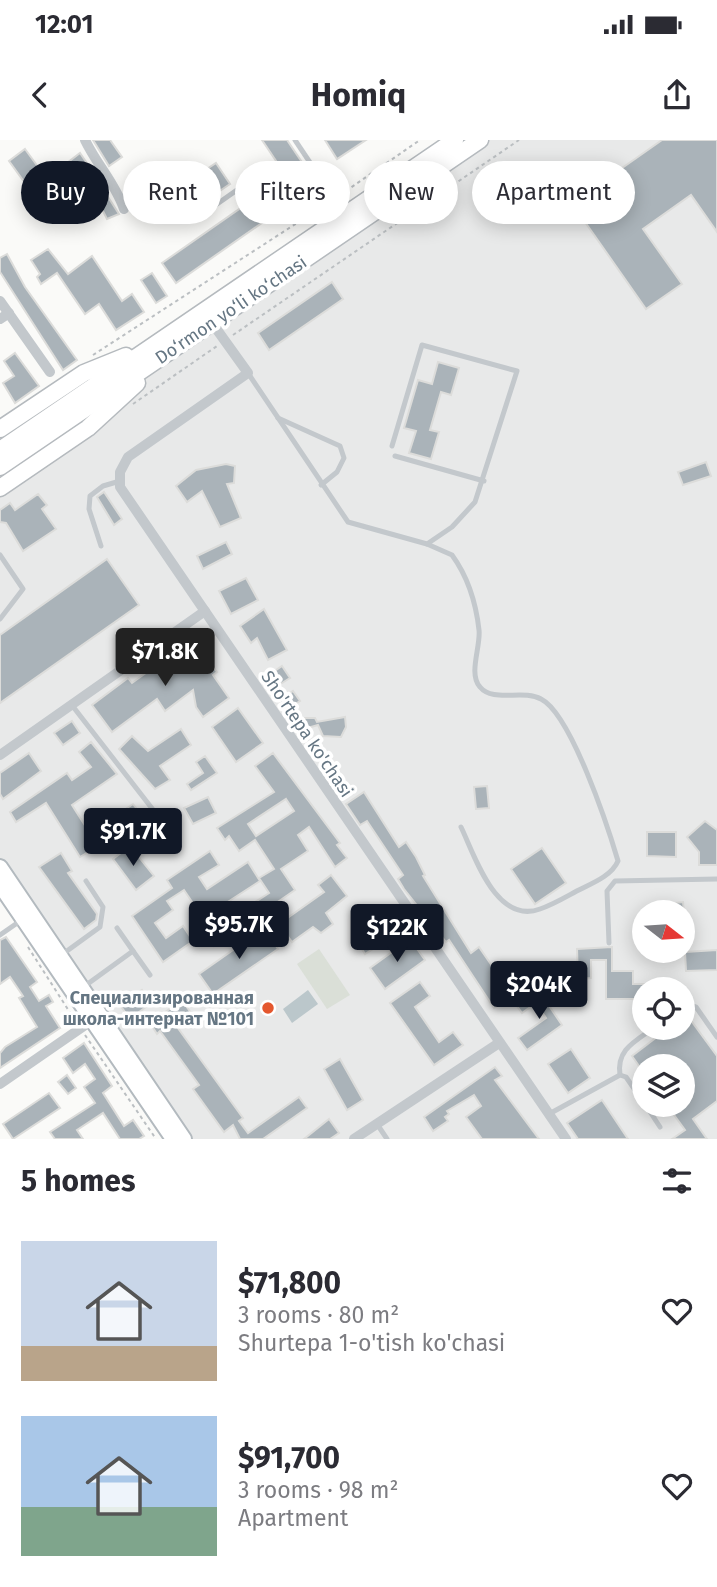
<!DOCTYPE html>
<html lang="en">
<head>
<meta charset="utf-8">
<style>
  body { margin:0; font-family:"Fira Sans",sans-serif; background:#f7f7f7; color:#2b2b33; height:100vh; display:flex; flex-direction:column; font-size:26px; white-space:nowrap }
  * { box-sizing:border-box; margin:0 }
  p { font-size:23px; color:#7c7c81 }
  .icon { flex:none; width:38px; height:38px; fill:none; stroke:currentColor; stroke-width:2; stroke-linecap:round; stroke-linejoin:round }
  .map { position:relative; height:999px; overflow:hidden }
  .details { display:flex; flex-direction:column; background:#fff; flex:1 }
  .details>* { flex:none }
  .hud { position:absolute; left:21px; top:21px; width:676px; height:63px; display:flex; gap:14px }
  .needle { width:46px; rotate:107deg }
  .buttons { position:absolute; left:632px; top:760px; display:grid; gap:14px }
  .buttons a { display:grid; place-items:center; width:63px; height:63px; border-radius:50%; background:#fff; box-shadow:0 4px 18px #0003; font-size:35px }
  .price { position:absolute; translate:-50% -60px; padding:0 16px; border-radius:7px; background:#111827; color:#fff; font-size:23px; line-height:46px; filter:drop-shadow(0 2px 4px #0008) }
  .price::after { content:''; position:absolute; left:50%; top:42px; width:21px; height:16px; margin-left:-10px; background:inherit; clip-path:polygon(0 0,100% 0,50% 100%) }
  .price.selected { background:#222; color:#fff }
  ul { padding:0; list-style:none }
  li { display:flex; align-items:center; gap:21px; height:175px; padding:0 21px }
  li span { display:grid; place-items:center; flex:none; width:196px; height:140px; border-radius:0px; color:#555 }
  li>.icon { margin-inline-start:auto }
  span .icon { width:84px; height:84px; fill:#fffc; stroke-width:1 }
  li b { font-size:30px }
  h2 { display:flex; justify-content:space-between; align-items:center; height:84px; padding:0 21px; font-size:30px }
  .tag { padding:0 24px; border-radius:32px; background:#fff; box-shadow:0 4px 18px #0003; font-size:24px; line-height:63px }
  .tag.selected { background:#111827; color:#fff }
  .status { display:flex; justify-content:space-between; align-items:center; height:49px; padding:0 35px; background:#fff; direction:ltr }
  .status svg { height:19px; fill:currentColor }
  header { display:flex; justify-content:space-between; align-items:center; height:91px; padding:0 21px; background:#fff; font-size:32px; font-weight:700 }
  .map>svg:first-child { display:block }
  .built { fill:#e8e9e9; fill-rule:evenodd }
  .green { fill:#dadfd7 }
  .water { fill:#bbc7cb }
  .building { fill:#aab3b9; stroke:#dcdcda; stroke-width:2; fill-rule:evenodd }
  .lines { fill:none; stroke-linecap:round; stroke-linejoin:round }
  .secondary-casing { stroke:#b3babf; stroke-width:18 }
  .primary-casing { stroke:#b5babe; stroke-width:19 }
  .path { stroke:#bbbfc2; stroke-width:2; stroke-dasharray:3.5 3.5; stroke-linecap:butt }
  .lane { stroke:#c3c8cc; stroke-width:5 }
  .street { stroke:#c3c8cc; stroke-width:10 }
  .secondary { stroke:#fff; stroke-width:14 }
  .primary { stroke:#fff; stroke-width:16 }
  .poi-dot { fill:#e4572e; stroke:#fff; stroke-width:2.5 }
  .labels { text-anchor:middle; stroke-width:7; stroke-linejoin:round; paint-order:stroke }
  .street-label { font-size:18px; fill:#657683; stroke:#fff }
  .poi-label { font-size:18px; font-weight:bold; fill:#657683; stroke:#fff; text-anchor:end }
</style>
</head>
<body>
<div class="status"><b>12:01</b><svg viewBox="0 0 49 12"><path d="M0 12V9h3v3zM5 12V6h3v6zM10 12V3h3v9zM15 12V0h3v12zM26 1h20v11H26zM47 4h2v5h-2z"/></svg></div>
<header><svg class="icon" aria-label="back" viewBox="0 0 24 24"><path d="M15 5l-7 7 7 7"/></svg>Homiq<svg class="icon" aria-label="share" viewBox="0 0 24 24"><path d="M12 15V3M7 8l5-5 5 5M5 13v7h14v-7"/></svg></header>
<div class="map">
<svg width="717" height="999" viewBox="0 0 717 999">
  <rect width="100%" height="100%" fill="#fafaf8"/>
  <!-- built -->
  <path class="built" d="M480,0H717V999H184L0,727V348L88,288L169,212ZM644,772H682V810H644ZM644,849H682V887H644ZM644,926H682V964H644Z"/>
  <!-- green -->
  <polygon class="green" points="319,809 350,855 327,869 297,824"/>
  <!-- water -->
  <polygon class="water" points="308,850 318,864 292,883 283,869"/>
  <!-- building -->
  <g class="building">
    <polygon points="93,0 110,0 122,17 109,26"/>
    <polygon points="262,0 287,0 318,46 301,58"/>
    <polygon points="325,0 366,0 337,19"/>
    <polygon points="662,0 717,0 717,92 691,55 643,89 682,144 646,169 578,72 611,49 605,40"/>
    <polygon points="25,9 41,31 25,43 9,21"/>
    <polygon points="80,13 95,35 73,51 58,30"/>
    <polygon points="216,23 230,44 218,52 204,31"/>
    <polygon points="101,46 119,74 107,79 100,65 90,70 83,56"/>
    <polygon points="265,51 279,71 176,143 162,123"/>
    <polygon points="48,109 68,134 92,116 122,161 132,154 144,172 116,190 99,164 85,174 57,133 41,144 37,137 40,134 31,120"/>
    <polygon points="7,114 25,147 77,220 63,230 0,132 0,118"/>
    <polygon points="152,133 167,156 156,163 141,140"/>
    <polygon points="332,142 343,159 269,210 258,193"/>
    <polygon points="15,213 39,246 15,263 3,243 14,236 4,221"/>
    <polygon points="438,222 459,228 451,255 441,252 430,290 439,292 431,319 409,313 416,291 404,288 418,240 432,244"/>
    <polygon points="706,322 711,336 683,345 678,332"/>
    <polygon points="226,324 235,326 234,343 227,344 241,378 220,387 202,351 187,362 176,346 196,330"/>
    <polygon points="104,352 122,379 114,385 97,357"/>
    <polygon points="38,354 47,365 42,369 56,389 23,411 6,383 0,382 0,370 10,363 15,370"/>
    <polygon points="226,402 232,414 203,429 197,416"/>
    <polygon points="107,419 139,465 0,563 0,495"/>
    <polygon points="246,438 258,460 231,474 219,451"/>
    <polygon points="264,469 287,510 268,520 257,498 251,503 240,486"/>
    <polygon points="193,499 217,532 213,535 229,558 203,577 196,567 193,550 165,571 157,559 112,592 92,565 128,538 132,543"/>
    <polygon points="282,526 290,538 274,548 266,537"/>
    <polygon points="293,551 300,561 292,566 300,578 315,578 317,582 345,577 346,587 341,597 323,596 318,585 297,591 289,568 286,571 279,561"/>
    <polygon points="238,568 263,603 236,622 212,587"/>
    <polygon points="72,581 80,593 63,605 54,593"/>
    <polygon points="181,589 191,605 160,626 170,640 155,649 119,609 132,596 148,611"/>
    <polygon points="91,602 117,634 72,665 98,706 80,717 46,663 16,682 10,672 67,633 72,640 91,627 79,612"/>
    <polygon points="29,613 41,631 3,659 0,654 0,633"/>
    <path d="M273,613L340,703L337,705L347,718L335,727L309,687L298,695L308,711L281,729L295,750L214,806L206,794L269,753L259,738L274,729L255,700L239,711L229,696L225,700L217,688L274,652L255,626ZM286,659L294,671L256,696L248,684Z"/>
    <polygon points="205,616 217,633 191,650 187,644 203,633 196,622"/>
    <polygon points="487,646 489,668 476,669 474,647"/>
    <polygon points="364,652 399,707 406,702 416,717 425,735 423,736 471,813 479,807 512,855 494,868 449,800 446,802 404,749 398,739 403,735 367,681 360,685 346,664"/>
    <polygon points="208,657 216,673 193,684 184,668"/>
    <polygon points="133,664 147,682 134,692 120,673"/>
    <polygon points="705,681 717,690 717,725 699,725 699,712 687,697"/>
    <polygon points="647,692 676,692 676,717 647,716"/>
    <polygon points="130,706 154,736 136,750 113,719"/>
    <polygon points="542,708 566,743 535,764 511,729"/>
    <polygon points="210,711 219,725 199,737 207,749 248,722 260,741 203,778 184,750 167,761 173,770 155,783 166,798 183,786 193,801 163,822 132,776 172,748 167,740"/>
    <polygon points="61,713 72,731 68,733 97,774 96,780 84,789 39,727"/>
    <polygon points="331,735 347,756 326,773 333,784 321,793 313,787 292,802 279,784 324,752 318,745"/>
    <polygon points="683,762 684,772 651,772 656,765"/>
    <polygon points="382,778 393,796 365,814 354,796"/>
    <polygon points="264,788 278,809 213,854 199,834"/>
    <polygon points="6,797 37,842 30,847 39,861 49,855 53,862 46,866 60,888 0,928 0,913 5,907 37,887 19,858 23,856 10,837 0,844 0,800"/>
    <polygon points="410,799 425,820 385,849 370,828"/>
    <polygon points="612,807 612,831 633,831 633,844 644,844 644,859 606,859 606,820 591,820 591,838 578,839 577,809"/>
    <polygon points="717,810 717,830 686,831 685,812"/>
    <polygon points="420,842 430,856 415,867 439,902 453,892 463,905 434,925 390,863"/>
    <polygon points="142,850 151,863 130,879 120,865"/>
    <polygon points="539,851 562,885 527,910 518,898 546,878 536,863 522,873 517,866"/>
    <polygon points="182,860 191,873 175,884 243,978 239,981 248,993 299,957 307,968 263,999 240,999 233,985 224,992 193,949 199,945 160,891 157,894 150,883"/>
    <polygon points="687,875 717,916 717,961 693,979 707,999 672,999 685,990 669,968 682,964 682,926 644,926 644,933 632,916 670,887 682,887 682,878"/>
    <polygon points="84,903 112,946 103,953 124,986 133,980 144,996 139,999 120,999 103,973 77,990 83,999 55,999 50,992 95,963 84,947 95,939 85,924 73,933 63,918"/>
    <polygon points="571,909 590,938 568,953 548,924"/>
    <polygon points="340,919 363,960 347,970 324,929"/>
    <polygon points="495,927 502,936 495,940 539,999 482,999 466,977 481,966 474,955 447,971 449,974 445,977 448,981 433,991 424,977"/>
    <polygon points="67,935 76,948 68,954 58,942"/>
    <polygon points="49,953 60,968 13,999 3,984"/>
    <polygon points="602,960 628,999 578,999 567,983"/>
    <polygon points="329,979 339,993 330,999 304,999"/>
  </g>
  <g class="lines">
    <!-- secondary casing -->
    <g class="secondary-casing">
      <g id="secondary">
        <polyline points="0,727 184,999"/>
        <polyline points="0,745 173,999"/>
      </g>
    </g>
    <!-- primary casing -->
    <g class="primary-casing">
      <g id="primary">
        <polyline points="0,289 84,233 126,216"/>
        <polyline points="0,310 455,0"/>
        <polyline points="0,327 480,0"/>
        <polyline points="0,348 88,288 137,243"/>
      </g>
    </g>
    <!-- path -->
    <g class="path">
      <polyline points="340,55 420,0"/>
      <polyline points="308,76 329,62"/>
      <polyline points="233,195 519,0"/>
      <polyline points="93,215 297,83"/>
      <polyline points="133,264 217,206"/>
      <polyline points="28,807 76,882"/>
      <polyline points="85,895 156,999"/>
    </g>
    <!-- lane -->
    <g class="lane">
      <polyline points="295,0 343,72"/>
      <polyline points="200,76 264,31 271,32 303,79"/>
      <polyline points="248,233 348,382 427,404 452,387 475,362 517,231 422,205 392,306"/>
      <polyline points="278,278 340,306 344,318 337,332 321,345"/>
      <polyline points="395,316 484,341"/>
      <path d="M427,404L452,415C468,437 476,463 479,490C481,506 468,534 480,547C493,563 523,549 541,559C571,574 608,687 618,721C611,737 590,744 575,752C564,758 552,765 540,769C496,785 475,716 461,687"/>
      <polyline points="101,406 89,369 90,356 103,346 120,341"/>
      <polyline points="0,415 23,449 0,479"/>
      <polyline points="71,564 154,671"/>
      <polyline points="117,788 133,811"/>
      <polyline points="0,795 23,779"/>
      <polyline points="609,803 607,751 615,741 717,739"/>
      <polyline points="60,816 100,787 103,767 86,741"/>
      <polyline points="82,848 133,811 150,835"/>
      <polyline points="682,868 688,864 696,867 717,897"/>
      <path d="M620,935C616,909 636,901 655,887"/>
      <polyline points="645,964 660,987"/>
      <polyline points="549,974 620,935 626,937 644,963"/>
      <polyline points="377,984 387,999"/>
    </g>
    <!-- street -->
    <g class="street">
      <path d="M85,0C97,25 115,43 124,69"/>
      <polyline points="0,161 50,232"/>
      <polyline points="0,179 9,173"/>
      <polyline points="210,180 248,233 128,317 120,332 120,347 566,999"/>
      <polyline points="0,615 205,471"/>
      <polyline points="0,944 97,877"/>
      <polyline points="354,999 499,903"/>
    </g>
    <!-- secondary -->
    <use href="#secondary" class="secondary"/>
    <!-- primary -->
    <use href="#primary" class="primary"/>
  </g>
  <!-- markers -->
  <circle class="poi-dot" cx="268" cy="868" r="7"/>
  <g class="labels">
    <!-- street labels -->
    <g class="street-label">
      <text transform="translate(231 170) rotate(-34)" y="6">Do‘rmon yo‘li ko‘chasi</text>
      <text transform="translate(307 594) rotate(56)" y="6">Sho'rtepa ko'chasi</text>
    </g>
    <!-- poi labels -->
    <g class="poi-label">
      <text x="254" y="864">Специализированная<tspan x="254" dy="21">школа-интернат №101</tspan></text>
    </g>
  </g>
</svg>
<div class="buttons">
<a><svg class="needle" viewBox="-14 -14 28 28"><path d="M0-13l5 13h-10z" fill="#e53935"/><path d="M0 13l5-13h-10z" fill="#7c7c81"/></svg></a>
<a><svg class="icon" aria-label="locate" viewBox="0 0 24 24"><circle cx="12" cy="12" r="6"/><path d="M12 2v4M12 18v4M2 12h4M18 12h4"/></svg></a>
<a><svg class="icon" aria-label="layers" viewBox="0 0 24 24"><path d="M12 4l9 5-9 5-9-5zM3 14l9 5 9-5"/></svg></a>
</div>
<b class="price selected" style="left:165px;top:548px">$71.8K</b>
<b class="price" style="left:133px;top:728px">$91.7K</b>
<b class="price" style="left:239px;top:821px">$95.7K</b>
<b class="price" style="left:397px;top:824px">$122K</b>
<b class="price" style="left:539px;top:881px">$204K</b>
<div class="hud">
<a class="tag selected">Buy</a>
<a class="tag">Rent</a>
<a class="tag">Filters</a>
<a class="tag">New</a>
<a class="tag">Apartment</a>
</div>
</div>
<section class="details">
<h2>5 homes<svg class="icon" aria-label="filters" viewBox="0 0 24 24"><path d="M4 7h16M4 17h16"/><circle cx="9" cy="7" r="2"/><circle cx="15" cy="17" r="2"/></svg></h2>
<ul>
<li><span style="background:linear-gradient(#c9d6e8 75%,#b9a48a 0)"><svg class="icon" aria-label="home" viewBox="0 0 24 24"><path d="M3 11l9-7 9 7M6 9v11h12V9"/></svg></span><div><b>$71,800</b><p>3 rooms · 80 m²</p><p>Shurtepa 1-o'tish ko'chasi</p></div><svg class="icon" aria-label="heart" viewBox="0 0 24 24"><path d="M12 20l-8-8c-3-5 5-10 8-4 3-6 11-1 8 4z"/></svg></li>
<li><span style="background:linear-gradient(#a9c7e8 65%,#7fa58c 0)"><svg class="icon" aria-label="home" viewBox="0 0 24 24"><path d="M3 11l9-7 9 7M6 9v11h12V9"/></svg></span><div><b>$91,700</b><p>3 rooms · 98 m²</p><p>Apartment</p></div><svg class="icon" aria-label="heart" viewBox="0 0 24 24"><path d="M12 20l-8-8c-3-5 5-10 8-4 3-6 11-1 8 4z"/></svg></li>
</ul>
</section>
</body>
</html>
